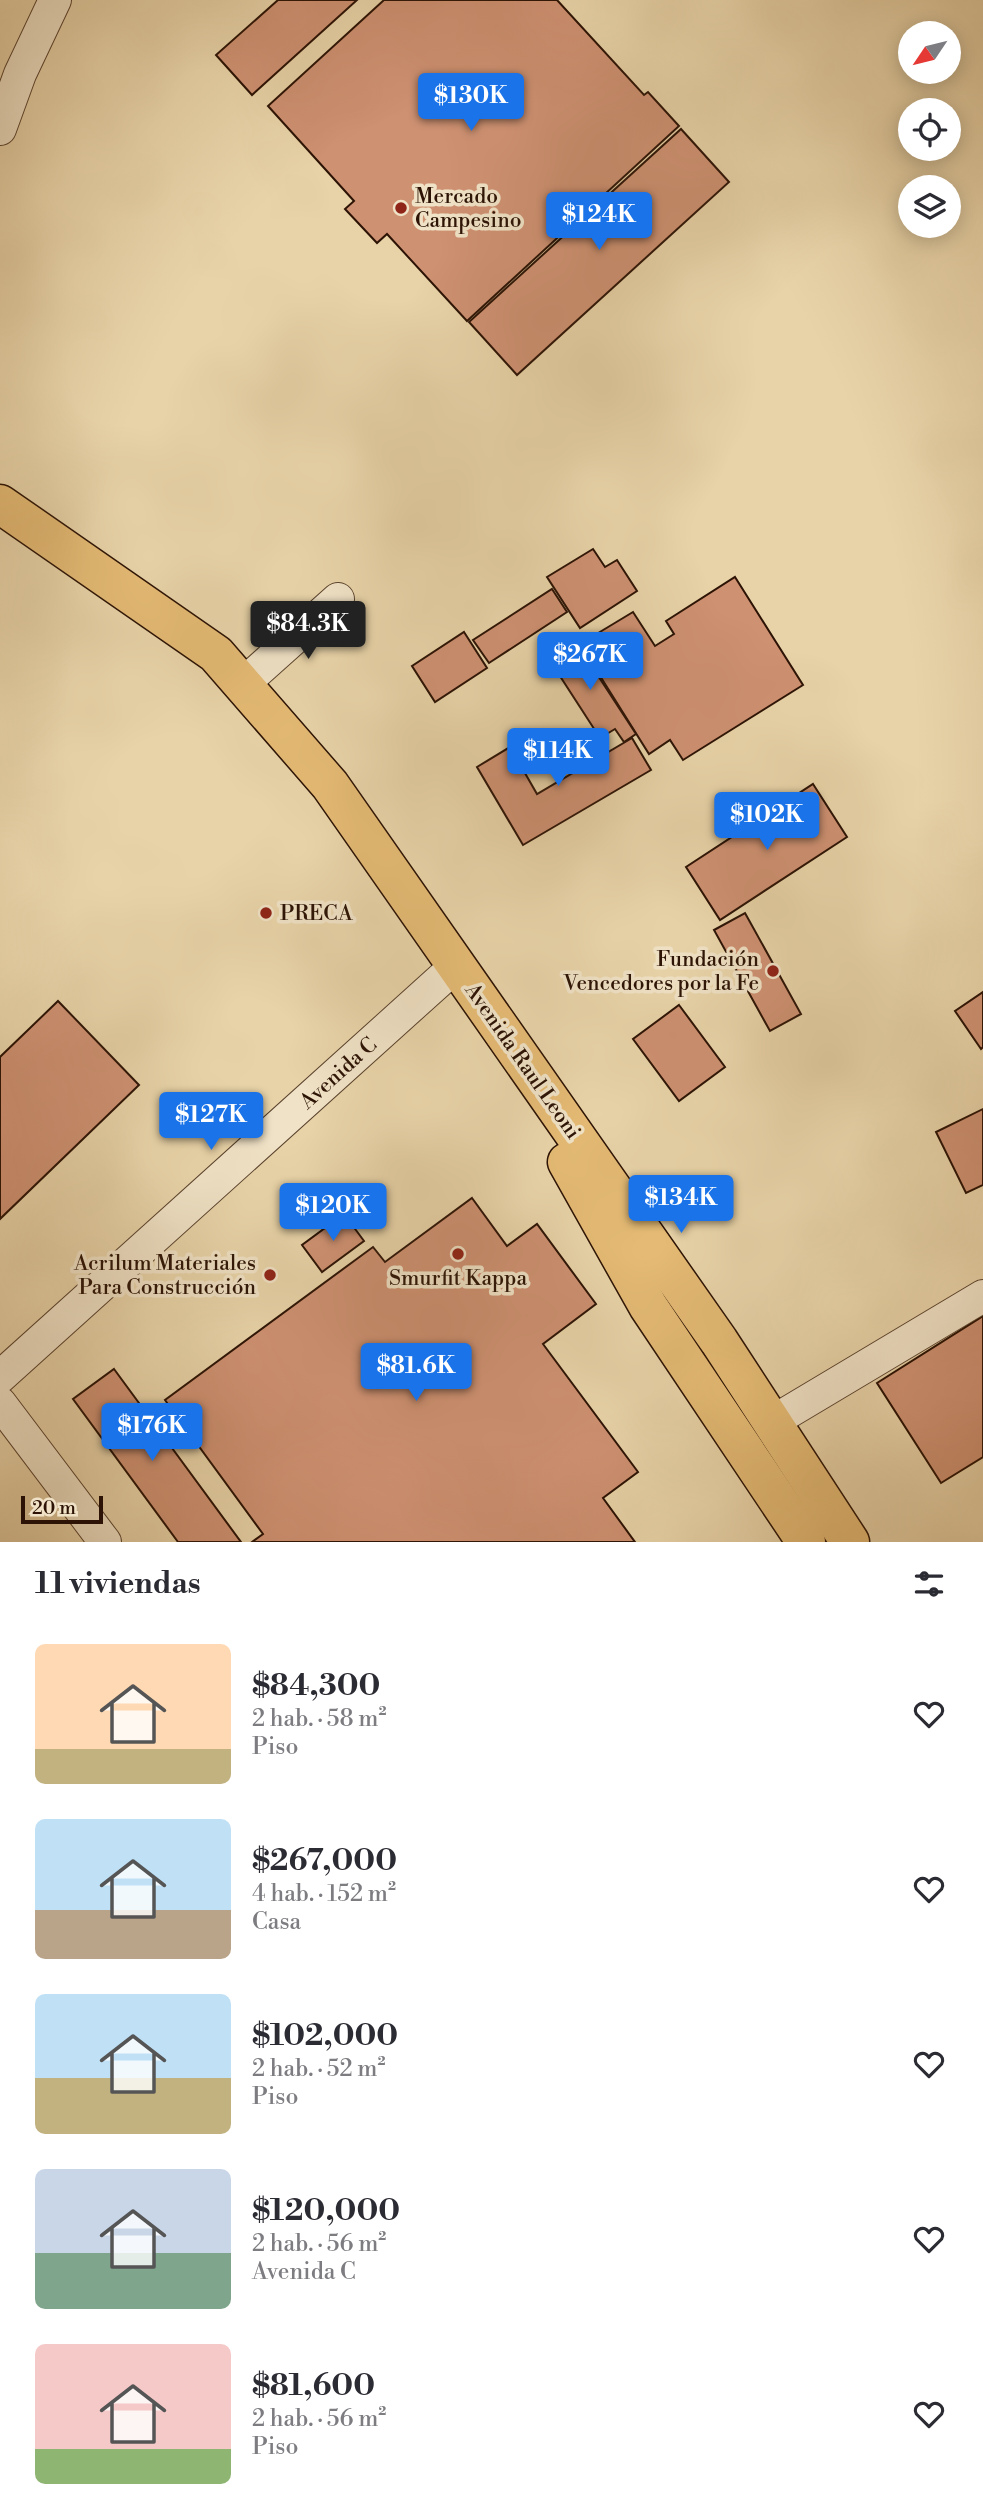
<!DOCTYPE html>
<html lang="es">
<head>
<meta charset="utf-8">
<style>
  body { margin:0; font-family:"Libre Bodoni",serif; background:#f7f7f7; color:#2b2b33; height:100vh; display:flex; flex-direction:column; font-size:26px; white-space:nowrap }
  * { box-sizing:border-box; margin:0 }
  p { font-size:23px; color:#7c7c81 }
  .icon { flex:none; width:38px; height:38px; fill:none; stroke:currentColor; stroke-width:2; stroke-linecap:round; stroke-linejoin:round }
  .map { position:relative; height:1542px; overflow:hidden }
  .side { display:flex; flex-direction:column; background:#fff; flex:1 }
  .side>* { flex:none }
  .needle { width:46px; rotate:235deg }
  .buttons { position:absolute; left:898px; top:21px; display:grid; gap:14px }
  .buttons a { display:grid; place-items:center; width:63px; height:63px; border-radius:50%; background:#fff; box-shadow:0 4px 18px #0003; font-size:35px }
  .scale { position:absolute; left:21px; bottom:18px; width:82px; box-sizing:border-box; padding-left:7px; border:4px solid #2c1305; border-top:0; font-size:19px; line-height:24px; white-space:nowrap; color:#2c1305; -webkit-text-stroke:5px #f0e2c6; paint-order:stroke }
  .price { position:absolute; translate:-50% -60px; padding:0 16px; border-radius:7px; background:#1a73e8; color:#fff; font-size:23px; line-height:46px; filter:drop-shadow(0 2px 4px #0008) }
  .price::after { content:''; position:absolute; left:50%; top:42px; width:21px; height:16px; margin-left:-10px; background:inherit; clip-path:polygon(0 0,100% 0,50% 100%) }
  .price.on { background:#222; color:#fff }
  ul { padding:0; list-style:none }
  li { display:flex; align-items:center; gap:21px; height:175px; padding:0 35px }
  li span { display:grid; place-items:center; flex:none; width:196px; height:140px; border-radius:10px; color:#555 }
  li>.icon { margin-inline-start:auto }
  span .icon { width:84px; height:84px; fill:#fffc; stroke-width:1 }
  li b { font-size:30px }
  h2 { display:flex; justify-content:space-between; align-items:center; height:84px; padding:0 35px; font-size:30px }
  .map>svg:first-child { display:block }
  .building { fill:#ce9172; stroke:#2c1305; stroke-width:2 }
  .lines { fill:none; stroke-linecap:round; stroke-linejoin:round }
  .minor-casing { stroke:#5b432e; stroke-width:34 }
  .major-casing { stroke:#2c1305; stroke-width:41 }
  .minor { stroke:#f0e2c6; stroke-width:32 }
  .major { stroke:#e4ba74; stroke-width:38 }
  .poi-dot { fill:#8f2418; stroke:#f0e2c6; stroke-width:2.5 }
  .labels { text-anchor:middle; stroke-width:7; stroke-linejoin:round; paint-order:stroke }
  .poi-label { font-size:21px; fill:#2c1305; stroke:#f0e2c6; text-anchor:start }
  .street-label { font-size:21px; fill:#2c1305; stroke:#f0e2c6 }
</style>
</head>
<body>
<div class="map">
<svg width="983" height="1542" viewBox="0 0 983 1542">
  <rect width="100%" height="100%" fill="#e8d3a8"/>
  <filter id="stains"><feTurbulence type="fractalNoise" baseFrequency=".00286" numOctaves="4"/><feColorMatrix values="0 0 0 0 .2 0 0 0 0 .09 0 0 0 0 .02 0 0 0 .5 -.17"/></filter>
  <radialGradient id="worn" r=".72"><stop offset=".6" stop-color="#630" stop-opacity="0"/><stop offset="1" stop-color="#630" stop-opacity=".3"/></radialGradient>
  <!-- building -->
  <g class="building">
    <polygon points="278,0 357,0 252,95 216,55"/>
    <polygon points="384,0 557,0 644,95 648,92 679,126 467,321 387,234 377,243 345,209 354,201 268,106"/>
    <polygon points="681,129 729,182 517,375 469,322"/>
    <polygon points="593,549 605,567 617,560 637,591 580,628 547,577"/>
    <polygon points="735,577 803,685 683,760 670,740 649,754 580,644 633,612 655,646 674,634 666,621"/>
    <polygon points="552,589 567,612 489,663 473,640"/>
    <polygon points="464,632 487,668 435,702 412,666"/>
    <polygon points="574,639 636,734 624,742 615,729 600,738 547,656"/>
    <polygon points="632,738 651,770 523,845 477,767 510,747 537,794"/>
    <polygon points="813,784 847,837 720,920 686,867"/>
    <polygon points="745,913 801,1014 770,1031 714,930"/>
    <polygon points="983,992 983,1047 981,1049 955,1011"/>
    <polygon points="58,1001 139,1085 0,1219 0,1057"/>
    <polygon points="679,1005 725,1067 679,1101 633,1039"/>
    <polygon points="983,1109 983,1185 966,1193 936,1132"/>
    <polygon points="472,1198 507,1246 537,1224 596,1304 543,1344 638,1472 603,1498 635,1542 252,1542 263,1534 165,1400 373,1247 385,1262"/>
    <polygon points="344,1214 364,1241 322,1272 302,1245"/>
    <polygon points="983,1316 983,1457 941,1483 877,1383"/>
    <polygon points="114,1369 241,1542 178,1542 73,1399"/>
  </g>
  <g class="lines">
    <!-- minor casing -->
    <g class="minor-casing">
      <g id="minor">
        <polyline points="0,129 20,74 55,0"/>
        <polyline points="243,684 338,599"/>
        <polyline points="0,1377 457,965"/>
        <polyline points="0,1403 105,1542"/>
        <polyline points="772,1422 983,1296"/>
      </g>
    </g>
    <!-- major casing -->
    <g class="major-casing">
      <g id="major">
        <polyline points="0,504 216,654 330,785 719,1341 850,1542"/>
        <polyline points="567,1162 648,1306 806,1542"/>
      </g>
    </g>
    <!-- minor -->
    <use href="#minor" class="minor"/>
    <!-- major -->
    <use href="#major" class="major"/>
  </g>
  <!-- markers -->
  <g class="poi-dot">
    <circle cx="401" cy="208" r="7"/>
    <circle cx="266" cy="913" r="7"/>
    <circle cx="773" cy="971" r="7"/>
    <circle cx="458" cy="1254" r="7"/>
    <circle cx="270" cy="1275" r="7"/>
  </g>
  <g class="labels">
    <!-- poi labels -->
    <g class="poi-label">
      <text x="415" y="203">Mercado<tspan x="415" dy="24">Campesino</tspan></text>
      <text x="280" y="920">PRECA</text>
      <text x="759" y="966" text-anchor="end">Fundación<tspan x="759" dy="24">Vencedores por la Fe</tspan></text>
      <text x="256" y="1270" text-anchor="end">Acrilum Materiales<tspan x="256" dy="24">Para Construcción</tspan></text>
      <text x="458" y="1285" text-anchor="middle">Smurfit Kappa</text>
    </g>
    <!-- street labels -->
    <g class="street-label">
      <text transform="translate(523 1061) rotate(55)" y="7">Avenida Raul Leoni</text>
      <text transform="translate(338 1073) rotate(-42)" y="7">Avenida C</text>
    </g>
  </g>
  <rect width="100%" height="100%" filter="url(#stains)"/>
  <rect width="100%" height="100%" fill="url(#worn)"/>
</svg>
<div class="buttons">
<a><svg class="needle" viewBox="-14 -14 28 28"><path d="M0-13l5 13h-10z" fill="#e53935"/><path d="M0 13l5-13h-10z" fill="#7c7c81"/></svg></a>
<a><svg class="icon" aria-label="locate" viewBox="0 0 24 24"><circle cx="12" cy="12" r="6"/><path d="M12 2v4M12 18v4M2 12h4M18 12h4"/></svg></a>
<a><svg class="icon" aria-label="layers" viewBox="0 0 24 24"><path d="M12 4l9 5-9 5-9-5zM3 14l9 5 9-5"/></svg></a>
</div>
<div class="scale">20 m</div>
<b class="price" style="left:471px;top:133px">$130K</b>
<b class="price" style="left:599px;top:252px">$124K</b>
<b class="price on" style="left:308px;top:661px">$84.3K</b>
<b class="price" style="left:590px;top:692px">$267K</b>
<b class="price" style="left:558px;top:788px">$114K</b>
<b class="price" style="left:767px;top:852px">$102K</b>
<b class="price" style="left:211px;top:1152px">$127K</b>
<b class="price" style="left:681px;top:1235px">$134K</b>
<b class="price" style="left:333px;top:1243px">$120K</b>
<b class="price" style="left:416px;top:1403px">$81.6K</b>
<b class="price" style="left:152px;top:1463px">$176K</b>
</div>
<section class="side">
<h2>11 viviendas<svg class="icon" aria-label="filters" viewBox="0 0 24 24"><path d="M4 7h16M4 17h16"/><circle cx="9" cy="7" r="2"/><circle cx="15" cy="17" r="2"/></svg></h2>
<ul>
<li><span style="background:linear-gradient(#ffd9b3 75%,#c2b280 0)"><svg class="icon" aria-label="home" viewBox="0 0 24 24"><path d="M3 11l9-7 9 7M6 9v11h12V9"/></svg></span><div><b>$84,300</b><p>2 hab. · 58 m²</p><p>Piso</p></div><svg class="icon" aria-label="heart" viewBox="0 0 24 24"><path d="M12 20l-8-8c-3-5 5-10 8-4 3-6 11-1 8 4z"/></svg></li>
<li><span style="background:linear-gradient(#bfe0f5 65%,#b9a48a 0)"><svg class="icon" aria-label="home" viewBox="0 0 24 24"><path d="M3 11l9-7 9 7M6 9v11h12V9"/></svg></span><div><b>$267,000</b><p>4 hab. · 152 m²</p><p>Casa</p></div><svg class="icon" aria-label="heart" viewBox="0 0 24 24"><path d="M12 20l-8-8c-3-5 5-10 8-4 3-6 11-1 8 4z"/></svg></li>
<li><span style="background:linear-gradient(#bfe0f5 60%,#c2b280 0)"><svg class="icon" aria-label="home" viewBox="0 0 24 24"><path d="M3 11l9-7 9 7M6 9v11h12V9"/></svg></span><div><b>$102,000</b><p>2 hab. · 52 m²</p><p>Piso</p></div><svg class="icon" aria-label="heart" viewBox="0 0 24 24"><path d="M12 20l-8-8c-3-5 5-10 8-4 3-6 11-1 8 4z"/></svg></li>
<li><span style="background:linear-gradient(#c9d6e8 60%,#7fa58c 0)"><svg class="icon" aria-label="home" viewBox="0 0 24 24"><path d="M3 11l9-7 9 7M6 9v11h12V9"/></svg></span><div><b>$120,000</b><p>2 hab. · 56 m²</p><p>Avenida C</p></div><svg class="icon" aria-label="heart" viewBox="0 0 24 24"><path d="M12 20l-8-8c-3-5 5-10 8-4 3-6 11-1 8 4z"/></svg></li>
<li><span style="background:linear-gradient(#f6c9c9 75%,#8fb573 0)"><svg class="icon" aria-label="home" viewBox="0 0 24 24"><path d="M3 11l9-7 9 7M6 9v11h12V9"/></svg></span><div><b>$81,600</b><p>2 hab. · 56 m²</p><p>Piso</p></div><svg class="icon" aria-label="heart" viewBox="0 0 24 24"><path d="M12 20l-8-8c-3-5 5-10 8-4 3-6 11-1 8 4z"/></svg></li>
</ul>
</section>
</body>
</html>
